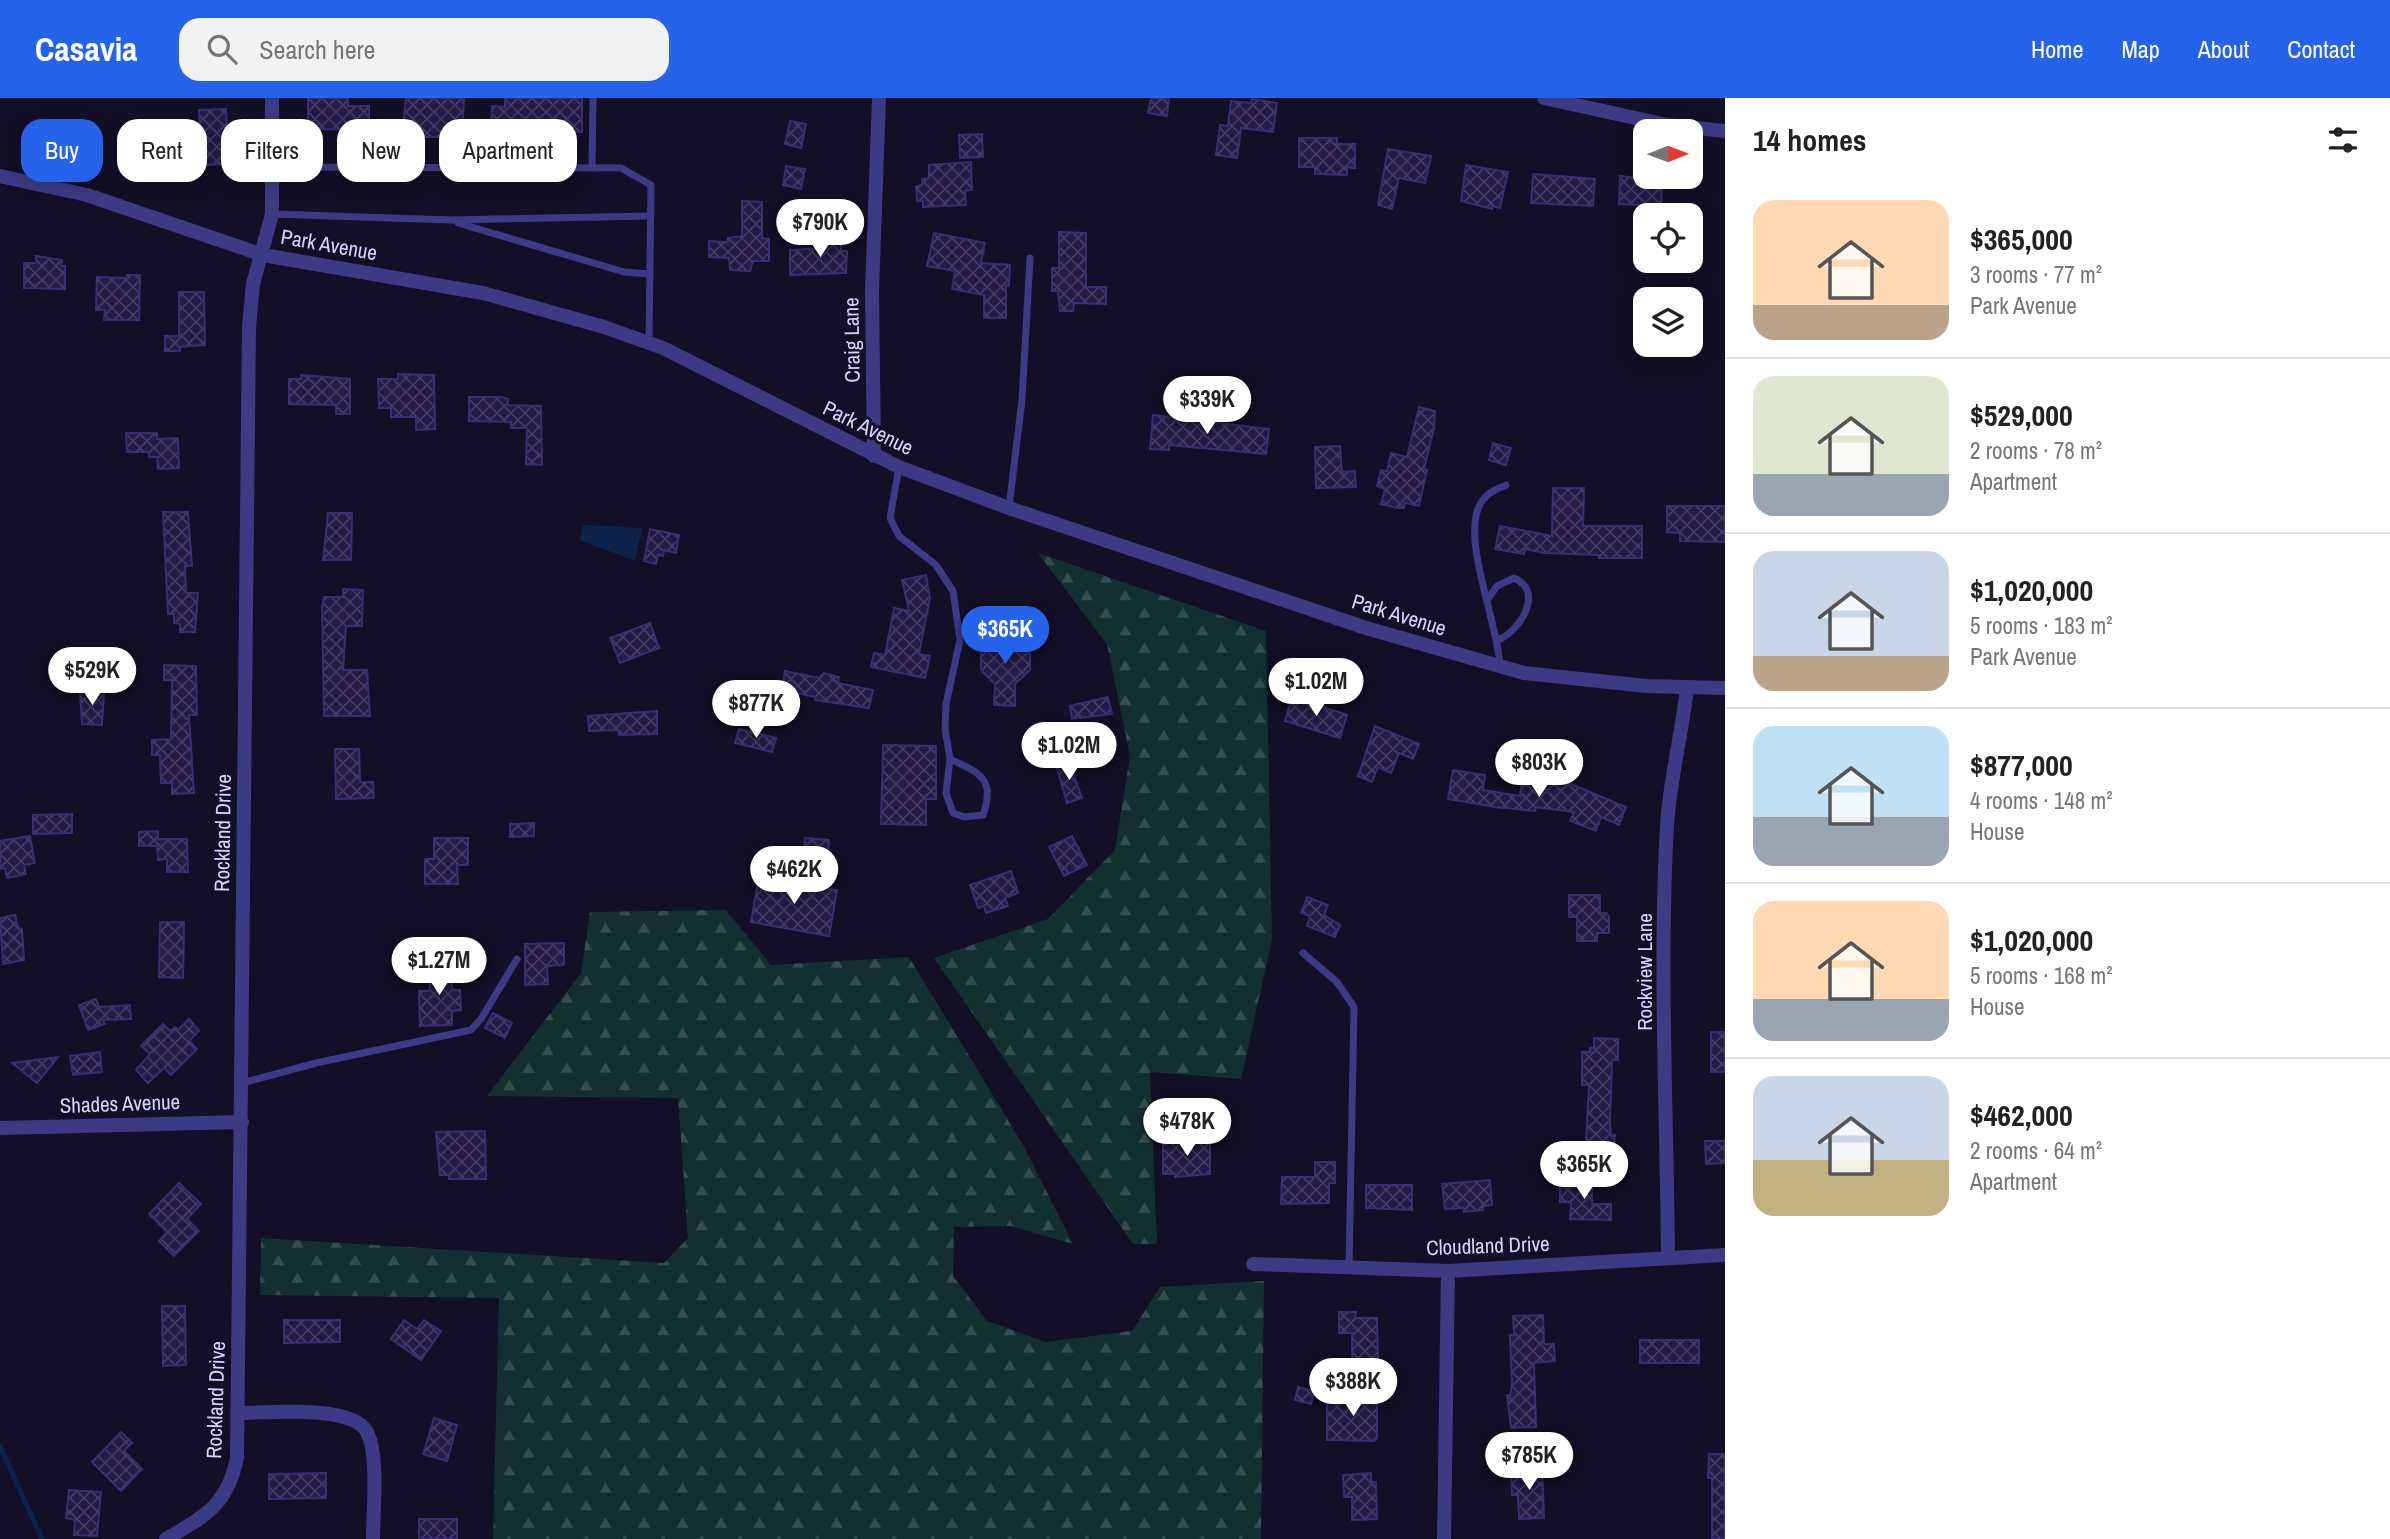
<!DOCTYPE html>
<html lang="en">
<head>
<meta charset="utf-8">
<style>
  body { margin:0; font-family:"Archivo Narrow",sans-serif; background:#f2f2f2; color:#222; height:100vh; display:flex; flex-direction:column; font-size:26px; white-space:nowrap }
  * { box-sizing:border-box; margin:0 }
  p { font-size:23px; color:#767676 }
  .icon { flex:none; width:38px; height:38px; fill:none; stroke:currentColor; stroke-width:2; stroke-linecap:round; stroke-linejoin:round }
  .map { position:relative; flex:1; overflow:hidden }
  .sheet { display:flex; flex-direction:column; background:#fff; width:665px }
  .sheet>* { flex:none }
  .banner { position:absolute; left:21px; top:21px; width:665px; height:63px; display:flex; gap:14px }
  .needle { width:46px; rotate:89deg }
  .buttons { position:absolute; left:1633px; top:21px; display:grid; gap:14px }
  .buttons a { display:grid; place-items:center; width:70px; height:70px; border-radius:14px; background:#fff; box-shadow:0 4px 18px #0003; font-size:35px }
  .price { position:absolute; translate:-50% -60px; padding:0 16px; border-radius:24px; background:#fff; color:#222; font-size:23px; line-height:46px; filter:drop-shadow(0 2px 4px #0008) }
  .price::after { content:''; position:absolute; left:50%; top:42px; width:21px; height:16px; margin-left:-10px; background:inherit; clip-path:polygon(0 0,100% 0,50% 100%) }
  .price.on { background:#2563eb; color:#fff }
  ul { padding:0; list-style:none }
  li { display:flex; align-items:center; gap:21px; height:175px; padding:0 28px }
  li+li { border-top:2px solid #e0e0e0 }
  li span { display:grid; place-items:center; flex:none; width:196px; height:140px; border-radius:21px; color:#555 }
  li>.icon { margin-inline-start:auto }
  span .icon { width:84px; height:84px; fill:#fffc; stroke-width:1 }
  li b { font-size:30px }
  h2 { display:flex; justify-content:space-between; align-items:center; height:84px; padding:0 28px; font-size:30px }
  .chip { padding:0 24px; border-radius:21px; background:#fff; box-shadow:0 4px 18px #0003; font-size:24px; line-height:63px }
  .chip.on { background:#2563eb; color:#fff }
  header { display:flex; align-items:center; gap:42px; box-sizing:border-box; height:98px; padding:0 35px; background:#2563eb; color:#fff }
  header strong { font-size:33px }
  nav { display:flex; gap:38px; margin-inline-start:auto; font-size:24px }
  .search { width:490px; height:63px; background:#f2f2f2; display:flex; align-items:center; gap:18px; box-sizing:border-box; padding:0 24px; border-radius:21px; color:#767676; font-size:26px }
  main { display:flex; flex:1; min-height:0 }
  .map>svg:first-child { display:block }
  .forest { fill:url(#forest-firs) }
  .water { fill:#0c2248 }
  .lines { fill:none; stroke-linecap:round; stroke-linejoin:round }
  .stream { stroke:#0c2248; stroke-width:5 }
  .building { fill:url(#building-cross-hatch); stroke:#3b2d73; stroke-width:2 }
  .service { stroke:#3d3a85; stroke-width:7 }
  .minor { stroke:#3d3a85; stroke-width:14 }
  .labels { text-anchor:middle; stroke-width:6; stroke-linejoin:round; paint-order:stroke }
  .street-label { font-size:21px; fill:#d9d4ff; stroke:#130f26 }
</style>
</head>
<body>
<header>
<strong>Casavia</strong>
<div class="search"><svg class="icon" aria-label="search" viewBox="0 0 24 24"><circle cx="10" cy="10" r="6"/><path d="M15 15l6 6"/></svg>Search here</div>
<nav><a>Home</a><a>Map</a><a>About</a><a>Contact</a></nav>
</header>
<main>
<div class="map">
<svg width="1725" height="1441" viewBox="0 0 1725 1441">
  <defs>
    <pattern id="forest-firs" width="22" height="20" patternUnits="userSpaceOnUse" patternTransform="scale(1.75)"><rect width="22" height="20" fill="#12302f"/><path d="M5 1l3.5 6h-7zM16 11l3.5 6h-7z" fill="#344d4e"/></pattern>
    <pattern id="building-cross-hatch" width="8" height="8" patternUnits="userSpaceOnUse" patternTransform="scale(1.75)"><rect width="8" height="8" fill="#241b47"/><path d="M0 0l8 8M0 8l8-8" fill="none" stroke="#433b63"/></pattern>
  </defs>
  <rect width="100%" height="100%" fill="#130f26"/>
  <!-- forest -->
  <g class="forest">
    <polygon points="1038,455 1266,533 1272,841 1241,981 1150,974 1157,1146 1133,1146 934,860 1048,821 1115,752 1130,658 1107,546"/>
    <polygon points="726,812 771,867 909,859 1022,1045 1073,1146 1011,1128 954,1129 953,1178 987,1223 1046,1244 1132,1233 1160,1189 1264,1183 1261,1441 493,1441 499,1200 260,1197 261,1140 664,1165 688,1140 678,1000 487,998 581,875 590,814"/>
  </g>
  <!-- water -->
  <polygon class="water" points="583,427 642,430 635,463 580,442"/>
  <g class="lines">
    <!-- stream -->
    <polyline class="stream" points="0,1348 42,1441"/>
  </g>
  <!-- building -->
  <g class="building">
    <polygon points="308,0 348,0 348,8 369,8 369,32 308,31"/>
    <polygon points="406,0 464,0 462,39 402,39"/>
    <polygon points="505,0 582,0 582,34 545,34 544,44 507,43 507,32 491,32 492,8 505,9"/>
    <polygon points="1151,0 1169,0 1167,18 1148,15"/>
    <polygon points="1252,1 1277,5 1273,34 1241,30 1237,60 1216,57 1220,27 1228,28 1231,3 1251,5"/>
    <polygon points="226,11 227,29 242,29 243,57 228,57 228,66 201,67 199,12"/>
    <polygon points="790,23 806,26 801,50 785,46"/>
    <polygon points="170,29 171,57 128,58 127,30"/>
    <polygon points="982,36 983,59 960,60 959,37"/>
    <polygon points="1299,40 1337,40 1337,46 1355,46 1355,70 1347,69 1347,77 1315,76 1315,69 1299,69"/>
    <polygon points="1388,51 1431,58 1425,85 1399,80 1392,111 1378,107"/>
    <polygon points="971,64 972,92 965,93 966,107 923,109 923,103 917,103 916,88 922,87 922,81 929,80 929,67"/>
    <polygon points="1466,67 1508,74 1500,110 1492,108 1492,111 1461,103"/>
    <polygon points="786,68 805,71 801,91 783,87"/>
    <polygon points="1533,76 1595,81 1593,108 1531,105"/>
    <polygon points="1620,78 1662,83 1661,116 1643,115 1643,107 1619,106"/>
    <polygon points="742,103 762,104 762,140 769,141 769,163 753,163 750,173 730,172 729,160 709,159 709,143 728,144 728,140 742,138"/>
    <polygon points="1059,134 1086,135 1086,189 1106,189 1106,206 1074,205 1073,213 1060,213 1058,193 1052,193 1052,170 1059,170"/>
    <polygon points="934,135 985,145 981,165 1010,167 1009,188 1006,187 1006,220 984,220 984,197 952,191 955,173 927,168"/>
    <polygon points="822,138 841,138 841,153 847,153 846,175 790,177 790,152 822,150"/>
    <polygon points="36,158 62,162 61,168 65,168 65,191 24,190 24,165 36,165"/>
    <polygon points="127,177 140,177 139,222 104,222 105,212 96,212 97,179 127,180"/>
    <polygon points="179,194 204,194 205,247 180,249 180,253 165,253 165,238 179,238"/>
    <polygon points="398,276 434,277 435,331 416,332 416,319 391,319 391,310 379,310 378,281 398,281"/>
    <polygon points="301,277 350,281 350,316 336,316 336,307 289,306 289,281 301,281"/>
    <polygon points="469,299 502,299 508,301 508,307 541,308 542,367 526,366 527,330 511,330 511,324 469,323"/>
    <polygon points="1419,309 1435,313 1434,330 1424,371 1427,372 1419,408 1405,405 1404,410 1397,410 1381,406 1385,391 1377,388 1381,372 1387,373 1391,355 1407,359"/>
    <polygon points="1153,317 1269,331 1266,356 1169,347 1169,352 1150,351"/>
    <polygon points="126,335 157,335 157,341 178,340 179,370 158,371 157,359 149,359 149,354 127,354"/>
    <polygon points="1493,345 1511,350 1506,367 1489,362"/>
    <polygon points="1340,348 1342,374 1355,373 1356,389 1316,390 1315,349"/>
    <polygon points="1553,390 1584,390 1583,428 1642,428 1642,460 1599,460 1599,457 1544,455 1525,451 1524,456 1495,451 1500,428 1552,438"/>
    <polygon points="1667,408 1725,408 1725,444 1680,443 1680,435 1667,434"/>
    <polygon points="163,414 188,414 192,468 185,468 186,495 198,495 195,534 180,534 180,526 174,525 174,516 168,516"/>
    <polygon points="328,415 352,415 351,462 323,462"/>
    <polygon points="650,431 679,437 676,455 664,452 663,458 658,457 656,466 644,463"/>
    <polygon points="926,477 930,500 919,556 930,558 925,580 871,569 874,555 885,557 894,510 909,513 902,482"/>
    <polygon points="343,491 363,492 362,528 346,528 343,572 367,572 370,618 324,618 322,509 324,499 343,499"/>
    <polygon points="650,525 659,550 620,565 610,540"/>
    <polygon points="996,537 1016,537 1030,552 1030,572 1015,586 1015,608 994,607 995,586 981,572 981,552"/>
    <polygon points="164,567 196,568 197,617 189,617 194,695 172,696 172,685 161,685 160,657 152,657 152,642 171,641 172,582 164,582"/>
    <polygon points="785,573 819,580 824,575 839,579 838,585 873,592 869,610 815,602 816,599 782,592"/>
    <polygon points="80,592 104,592 102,627 82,626"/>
    <polygon points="1108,599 1112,616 1072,621 1070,608"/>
    <polygon points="1292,599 1347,617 1340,640 1285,623"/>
    <polygon points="657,613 657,636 619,637 618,632 589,633 588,618"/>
    <polygon points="1375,628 1419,646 1413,661 1399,655 1391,675 1378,669 1372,684 1358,678"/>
    <polygon points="739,631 776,640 772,654 735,645"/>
    <polygon points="1091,635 1116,639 1112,662 1087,658"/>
    <polygon points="883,647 936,648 936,701 926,701 926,727 881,726"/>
    <polygon points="335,651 359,651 360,684 373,684 374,700 336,701"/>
    <polygon points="1069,663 1082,700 1067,705 1056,667"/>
    <polygon points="1453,672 1485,677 1483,692 1520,698 1522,680 1571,686 1626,709 1619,727 1601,719 1596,733 1570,723 1574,714 1536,709 1535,713 1495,709 1448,701"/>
    <polygon points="72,716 72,735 33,736 33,717"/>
    <polygon points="534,725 534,738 510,739 510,726"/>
    <polygon points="158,733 158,741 187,741 188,774 167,774 167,761 158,762 157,748 139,748 139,734"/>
    <polygon points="30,738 35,765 24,767 26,776 7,780 5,770 0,771 0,743"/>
    <polygon points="1072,738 1087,767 1064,778 1049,749"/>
    <polygon points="434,740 468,740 468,767 457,767 458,786 425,786 425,761 434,761"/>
    <polygon points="805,740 829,742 827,765 803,763"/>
    <polygon points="1011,773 1018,795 1005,800 1008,808 986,815 984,808 978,810 970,787"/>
    <polygon points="759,778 837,792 829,838 751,824"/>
    <polygon points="1569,797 1600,797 1600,815 1607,815 1609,819 1609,835 1597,835 1597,843 1577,843 1577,819 1569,819"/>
    <polygon points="1307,799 1328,807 1324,817 1340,827 1335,839 1307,828 1310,818 1301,815"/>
    <polygon points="15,817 18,830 22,831 24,862 3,866 0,820"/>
    <polygon points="160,824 184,824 183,880 159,879"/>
    <polygon points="564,845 564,867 547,868 548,886 525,887 525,846"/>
    <polygon points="430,864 451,864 452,892 460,892 461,912 452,913 452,927 420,928 419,893 430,893"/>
    <polygon points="96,901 99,909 130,907 131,921 103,922 105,926 88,932 79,907"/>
    <polygon points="493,915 512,925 505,940 485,930"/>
    <polygon points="189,921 199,933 189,943 197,951 171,977 164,970 148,985 136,972 150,956 141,948 163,926 170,933 175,929 178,932"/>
    <rect x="1711" y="934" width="14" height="40"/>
    <polygon points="1594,940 1618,941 1618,962 1612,962 1610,1026 1611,1037 1615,1037 1610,1062 1585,1061 1589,987 1582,987 1582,954 1590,954 1590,950 1594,950"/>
    <polygon points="100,954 102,974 73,977 70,958"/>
    <polygon points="58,959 37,985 12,965"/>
    <polygon points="485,1033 486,1081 449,1081 449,1077 440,1077 436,1034"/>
    <polygon points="1163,1043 1210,1043 1210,1076 1175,1079 1175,1076 1163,1076"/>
    <polygon points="1705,1043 1725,1043 1725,1065 1706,1066"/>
    <polygon points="1315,1064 1335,1064 1335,1085 1329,1085 1329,1105 1281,1106 1282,1079 1315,1079"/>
    <polygon points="1570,1080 1592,1080 1592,1106 1611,1106 1611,1122 1570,1121 1571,1104 1560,1104 1560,1087 1571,1087"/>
    <polygon points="1490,1082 1492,1107 1483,1108 1483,1112 1464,1114 1464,1110 1445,1111 1442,1086"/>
    <polygon points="179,1085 201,1106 187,1121 199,1133 174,1158 159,1143 167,1134 149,1116"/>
    <polygon points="1366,1087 1412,1087 1412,1112 1366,1110"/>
    <polygon points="162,1208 185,1208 186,1267 163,1268"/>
    <polygon points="1339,1214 1356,1214 1355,1220 1377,1220 1378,1267 1352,1267 1352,1235 1339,1235"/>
    <polygon points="1543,1217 1544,1246 1554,1246 1555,1263 1534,1265 1536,1329 1511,1330 1507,1297 1510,1297 1512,1288 1510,1237 1514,1237 1513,1218"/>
    <polygon points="284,1222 340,1222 340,1244 284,1245"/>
    <polygon points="404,1222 417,1231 424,1222 441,1233 421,1262 391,1241"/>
    <rect x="1640" y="1242" width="59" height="23"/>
    <polygon points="1298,1289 1314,1293 1311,1306 1295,1302"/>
    <polygon points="1347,1293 1374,1293 1374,1306 1377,1306 1377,1340 1374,1343 1327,1342 1327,1305 1347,1305"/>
    <polygon points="434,1320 457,1327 447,1363 423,1356"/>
    <polygon points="121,1334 132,1345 124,1353 142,1371 121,1393 92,1364"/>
    <polygon points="1709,1356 1725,1356 1725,1441 1712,1441 1712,1380 1708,1380"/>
    <polygon points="1542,1370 1544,1420 1519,1421 1518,1397 1512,1397 1511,1371"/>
    <polygon points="326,1375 326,1400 269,1401 269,1376"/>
    <polygon points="1371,1375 1371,1384 1376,1384 1377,1421 1352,1422 1352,1399 1344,1399 1343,1377"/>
    <polygon points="69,1392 101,1394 97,1438 74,1437 75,1422 66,1420"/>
    <rect x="419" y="1421" width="38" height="20"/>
  </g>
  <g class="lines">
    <!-- service -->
    <g class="service">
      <polyline points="272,69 621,70 651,87 649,244"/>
      <polyline points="592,70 593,0"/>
      <polyline points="272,116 451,122 651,118"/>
      <polyline points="458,125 624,174 650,176"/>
      <path d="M899,369L890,420L899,438L936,467L953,493L960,542L946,606L945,631L950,661L946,695L953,715L964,719L983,717C996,681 980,675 950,661"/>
      <polyline points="1009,409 1022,302 1030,160"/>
      <path d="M1488,501L1497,488L1514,480C1545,493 1520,533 1498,542"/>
      <path d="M1500,568C1498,526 1464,448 1478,411C1483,397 1494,392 1506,387"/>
      <polyline points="1303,855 1337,884 1354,909 1349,1169"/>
      <polyline points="242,985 316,965 471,932 481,921 517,861"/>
    </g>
    <!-- minor -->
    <g class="minor">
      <polyline points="1544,0 1667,27 1725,33"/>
      <polyline points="0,78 87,97 263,157 483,195 604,229 663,250 899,369 1009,410 1366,530 1524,575 1646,588 1725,590"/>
      <polyline points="874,358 872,193 879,0"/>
      <polyline points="0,1030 242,1024"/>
      <path d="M1668,1160C1667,1016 1659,871 1667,727C1670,681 1682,636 1687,590"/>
      <polyline points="1253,1166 1448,1173 1725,1157"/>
      <path d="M239,1315C268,1315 352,1306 367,1334C379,1357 373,1414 373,1441"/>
      <path d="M166,1441C205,1418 227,1408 237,1360L249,229L253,186L272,116V0"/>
      <polyline points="1444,1441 1448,1173"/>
    </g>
  </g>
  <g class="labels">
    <!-- street labels -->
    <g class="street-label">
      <text transform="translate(329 147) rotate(10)" y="7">Park Avenue</text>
      <text transform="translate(852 242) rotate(-91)" y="7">Craig Lane</text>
      <text transform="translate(868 330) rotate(26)" y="7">Park Avenue</text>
      <text transform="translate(1399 517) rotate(17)" y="7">Park Avenue</text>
      <text transform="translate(223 735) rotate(-89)" y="7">Rockland Drive</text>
      <text transform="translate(1645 874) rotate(-90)" y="7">Rockview Lane</text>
      <text transform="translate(120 1006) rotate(-2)" y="7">Shades Avenue</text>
      <text transform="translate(1488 1148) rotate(-2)" y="7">Cloudland Drive</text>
      <text transform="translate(216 1302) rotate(-88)" y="7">Rockland Drive</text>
    </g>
  </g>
</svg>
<div class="buttons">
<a><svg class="needle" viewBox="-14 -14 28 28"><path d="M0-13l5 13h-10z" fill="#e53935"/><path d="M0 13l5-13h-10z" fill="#767676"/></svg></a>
<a><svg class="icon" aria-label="locate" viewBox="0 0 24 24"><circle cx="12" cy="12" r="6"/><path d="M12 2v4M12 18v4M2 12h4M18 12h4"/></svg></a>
<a><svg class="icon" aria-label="layers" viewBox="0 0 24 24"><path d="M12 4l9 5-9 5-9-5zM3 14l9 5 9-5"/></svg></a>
</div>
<b class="price" style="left:820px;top:161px">$790K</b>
<b class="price" style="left:1207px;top:338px">$339K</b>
<b class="price on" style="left:1005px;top:568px">$365K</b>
<b class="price" style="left:92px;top:609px">$529K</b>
<b class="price" style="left:1316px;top:620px">$1.02M</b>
<b class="price" style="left:756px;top:642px">$877K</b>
<b class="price" style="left:1069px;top:684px">$1.02M</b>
<b class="price" style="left:1539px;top:701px">$803K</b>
<b class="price" style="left:794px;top:808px">$462K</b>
<b class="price" style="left:439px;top:899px">$1.27M</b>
<b class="price" style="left:1187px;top:1060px">$478K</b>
<b class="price" style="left:1584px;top:1103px">$365K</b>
<b class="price" style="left:1353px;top:1320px">$388K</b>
<b class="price" style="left:1529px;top:1394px">$785K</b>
<div class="banner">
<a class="chip on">Buy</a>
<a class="chip">Rent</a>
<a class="chip">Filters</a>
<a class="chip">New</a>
<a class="chip">Apartment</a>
</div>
</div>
<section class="sheet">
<h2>14 homes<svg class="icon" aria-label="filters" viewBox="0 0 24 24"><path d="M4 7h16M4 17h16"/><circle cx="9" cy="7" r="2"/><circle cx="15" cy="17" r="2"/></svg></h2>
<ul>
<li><span style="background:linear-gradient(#ffd9b3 75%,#b9a48a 0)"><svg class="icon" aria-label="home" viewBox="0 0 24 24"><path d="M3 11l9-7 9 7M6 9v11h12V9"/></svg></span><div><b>$365,000</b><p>3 rooms · 77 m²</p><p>Park Avenue</p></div></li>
<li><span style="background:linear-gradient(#dfe7d0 70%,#9aa5b1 0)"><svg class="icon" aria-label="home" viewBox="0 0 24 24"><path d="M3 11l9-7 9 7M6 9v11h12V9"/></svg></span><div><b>$529,000</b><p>2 rooms · 78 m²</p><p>Apartment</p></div></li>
<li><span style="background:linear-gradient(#c9d6e8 75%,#b9a48a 0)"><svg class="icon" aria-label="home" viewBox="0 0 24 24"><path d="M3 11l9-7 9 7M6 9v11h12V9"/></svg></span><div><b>$1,020,000</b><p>5 rooms · 183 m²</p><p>Park Avenue</p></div></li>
<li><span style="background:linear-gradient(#bfe0f5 65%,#9aa5b1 0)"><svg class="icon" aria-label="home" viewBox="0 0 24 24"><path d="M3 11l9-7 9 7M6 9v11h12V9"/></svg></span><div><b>$877,000</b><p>4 rooms · 148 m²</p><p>House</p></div></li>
<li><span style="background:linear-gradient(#ffd9b3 70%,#9aa5b1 0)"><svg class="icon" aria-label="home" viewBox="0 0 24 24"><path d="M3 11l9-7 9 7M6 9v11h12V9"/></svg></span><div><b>$1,020,000</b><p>5 rooms · 168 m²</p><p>House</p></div></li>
<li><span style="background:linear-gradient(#c9d6e8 60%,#c2b280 0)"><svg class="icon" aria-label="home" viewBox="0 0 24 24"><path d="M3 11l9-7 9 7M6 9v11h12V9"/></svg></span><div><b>$462,000</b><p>2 rooms · 64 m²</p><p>Apartment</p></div></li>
</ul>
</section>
</main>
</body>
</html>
